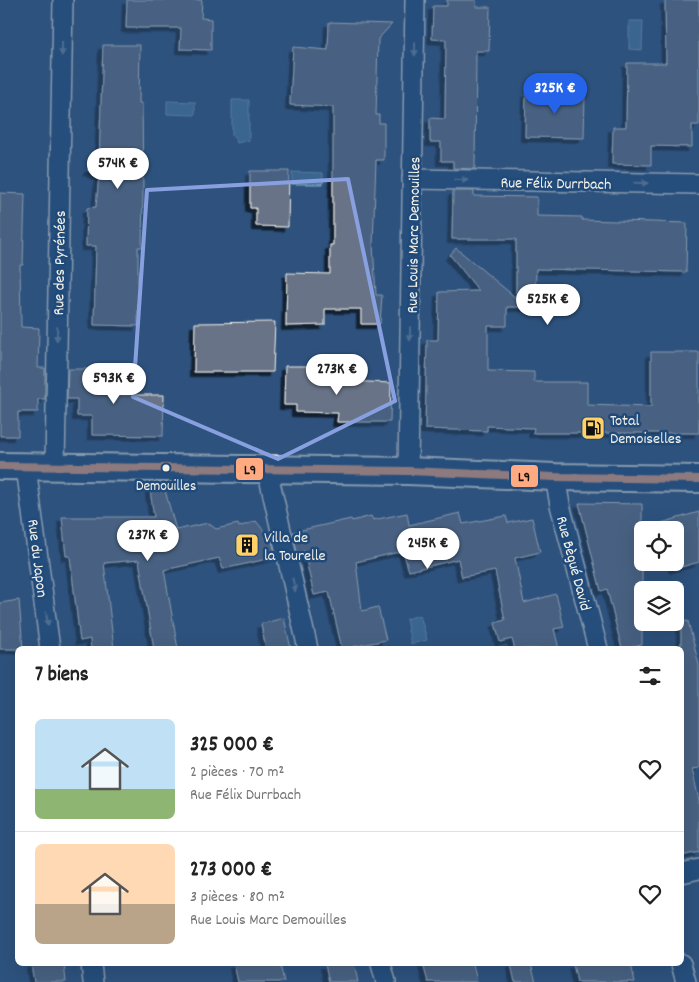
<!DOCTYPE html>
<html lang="fr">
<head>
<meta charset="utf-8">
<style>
  body { margin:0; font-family:Dekko,sans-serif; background:#f2f2f2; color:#222; height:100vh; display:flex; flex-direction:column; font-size:19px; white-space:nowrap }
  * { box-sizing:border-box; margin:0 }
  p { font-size:16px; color:#767676 }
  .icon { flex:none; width:28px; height:28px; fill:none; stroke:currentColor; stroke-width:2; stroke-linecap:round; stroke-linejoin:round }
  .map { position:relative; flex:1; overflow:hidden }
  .panel { position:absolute; left:15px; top:646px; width:669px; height:320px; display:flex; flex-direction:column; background:#fff; border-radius:8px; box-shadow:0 5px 20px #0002 }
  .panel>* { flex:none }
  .buttons { position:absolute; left:634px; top:521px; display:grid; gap:10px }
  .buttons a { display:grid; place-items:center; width:50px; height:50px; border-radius:8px; background:#fff; box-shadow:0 5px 20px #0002; font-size:25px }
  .price { position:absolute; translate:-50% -42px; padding:0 11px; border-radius:18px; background:#fff; color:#222; font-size:16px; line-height:32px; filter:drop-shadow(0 1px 2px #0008) }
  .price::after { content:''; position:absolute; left:50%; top:30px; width:15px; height:11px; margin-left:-8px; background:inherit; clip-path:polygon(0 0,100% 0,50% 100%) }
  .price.selected { background:#2563eb; color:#fff }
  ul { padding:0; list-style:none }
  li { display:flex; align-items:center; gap:15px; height:125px; padding:0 20px }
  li+li { border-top:1px solid #e0e0e0 }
  li span { display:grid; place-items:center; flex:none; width:140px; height:100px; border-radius:8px; color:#555 }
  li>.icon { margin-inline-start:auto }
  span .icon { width:60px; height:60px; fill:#fffc; stroke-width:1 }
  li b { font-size:21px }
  h2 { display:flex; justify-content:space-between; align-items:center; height:60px; padding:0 20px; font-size:21px }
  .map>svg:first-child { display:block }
  .water { fill:#477ca5; stroke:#8cabc0 }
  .building { fill:#687387; stroke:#f4f1e8; filter:url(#shadow) }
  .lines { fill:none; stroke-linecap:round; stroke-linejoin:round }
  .street-casing { stroke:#f4f1e8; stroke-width:22 }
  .secondary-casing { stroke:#f4f1e8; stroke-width:30 }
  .street { stroke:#1f4a7a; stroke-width:19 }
  .secondary { stroke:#1f4a7a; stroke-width:26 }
  .bus-1-casing { stroke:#1f4a7a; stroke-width:11 }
  .bus-1 { stroke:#ffaa80; stroke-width:8 }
  .oneway { fill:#748da6 }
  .marked { fill:none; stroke:#88a0e0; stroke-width:4; stroke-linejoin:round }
  .bus-dot { fill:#f4f1e8; stroke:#1f4a7a; stroke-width:2 }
  .labels { text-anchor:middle; stroke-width:5; stroke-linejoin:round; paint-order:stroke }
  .bus-label { font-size:15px; fill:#f4f1e8; stroke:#1f4a7a }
  .street-label { font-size:16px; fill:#f4f1e8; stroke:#1f4a7a }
  .poi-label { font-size:16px; fill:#f4f1e8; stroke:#1f4a7a; text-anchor:start }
  .line-badge { stroke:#1f4a7a; stroke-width:2 }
  .pale-badge-label { font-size:14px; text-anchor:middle; font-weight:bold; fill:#111 }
</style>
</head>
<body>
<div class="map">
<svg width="699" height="982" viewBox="0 0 699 982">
  <defs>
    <filter id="shadow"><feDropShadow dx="-4.5" dy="4.5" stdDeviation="0" flood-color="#0009"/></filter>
  </defs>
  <rect width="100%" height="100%" fill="#2e527d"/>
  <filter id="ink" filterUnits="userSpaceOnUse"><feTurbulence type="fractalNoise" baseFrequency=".02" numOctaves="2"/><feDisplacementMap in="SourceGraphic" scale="10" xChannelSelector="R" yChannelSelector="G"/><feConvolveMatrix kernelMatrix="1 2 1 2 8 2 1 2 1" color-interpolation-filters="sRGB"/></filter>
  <g filter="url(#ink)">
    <!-- water -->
    <g class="water">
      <polygon points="629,21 643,21 642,50 629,49"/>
      <polygon points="232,100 249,100 249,140 237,143 235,137 232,136"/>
      <polygon points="167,101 195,102 195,115 167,114"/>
      <polygon points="292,172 323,173 323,184 292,184"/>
      <polygon points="420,615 427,640 411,644 406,619"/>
    </g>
    <!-- building -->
    <g class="building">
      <polygon points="127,0 202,0 201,18 211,19 211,50 180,49 181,28 126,28"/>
      <polygon points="447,0 476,0 476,7 490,7 489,51 476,51 475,169 453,168 453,161 441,161 441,142 430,142 430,118 445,119 446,40 432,39 433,6 447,6"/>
      <polygon points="665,0 699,0 699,125 692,125 692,147 651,146 651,165 612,164 613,127 626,127 627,63 666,63"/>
      <polygon points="329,22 392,24 378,39 376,115 379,115 379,123 384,123 384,160 376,160 373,245 376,295 382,295 380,324 361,324 361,309 325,309 325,325 286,326 287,273 330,274 330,245 333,245 333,107 290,105 293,47 328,50"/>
      <polygon points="103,45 140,45 139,103 142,103 143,189 142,247 138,247 138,326 94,325 96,246 86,246 87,208 96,207 99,176 87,170 99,162"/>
      <polygon points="526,93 585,94 584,138 525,137"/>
      <polygon points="250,171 289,171 288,227 256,226 256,208 250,208"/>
      <polygon points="453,191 474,191 474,196 537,197 537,216 582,217 582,220 687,223 686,272 536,269 535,307 507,307 507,326 488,326 488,371 534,372 534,382 587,382 587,405 651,407 651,352 699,352 699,433 533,433 534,428 487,426 487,431 425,429 427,340 438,340 439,292 479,291 450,255 456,248 516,298 516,239 452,239"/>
      <polygon points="0,193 25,194 23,265 20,265 21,327 39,328 38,368 45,368 45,399 38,399 38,412 18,412 18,436 0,436"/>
      <polygon points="275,322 273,372 194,372 195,323"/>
      <polygon points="285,366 324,366 324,380 391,383 390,422 337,422 338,413 296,412 296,405 284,405"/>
      <polygon points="68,369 120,369 119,395 164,395 163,436 92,435 92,416 77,416 77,399 67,399"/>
      <polygon points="149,483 163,483 176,530 208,523 216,529 238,524 239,527 256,521 264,531 266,539 271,537 276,557 223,569 219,558 164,570 178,649 154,649 139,560 104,563 114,649 91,649 90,639 80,641 70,556 66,556 62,517 154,517"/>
      <polygon points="579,503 642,504 642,645 622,649 607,589 601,591"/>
      <polygon points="699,512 699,562 674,569 672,562 675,562 675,530 663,530 661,523"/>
      <polygon points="407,513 409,525 460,513 463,524 506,516 508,523 532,518 540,552 515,558 524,603 556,594 564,627 554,629 559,649 515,649 512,639 500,642 495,623 505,620 495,571 462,577 458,559 409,571 403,551 356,562 362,611 378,607 386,640 342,649 329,592 314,595 304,551 297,552 293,532 351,519 352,521 371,516 373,520"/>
      <polygon points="19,600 23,649 0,649 0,603"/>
      <polygon points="284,618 291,649 266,649 261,624"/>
      <polygon points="688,621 699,665 699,768 692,769 699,800 699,852 681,856 681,622"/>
      <polygon points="31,964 64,964 66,982 34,982"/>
      <polygon points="234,964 280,964 284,982 238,982"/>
      <polygon points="325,964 354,964 358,982 329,982"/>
      <polygon points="423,964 473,964 477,982 428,982"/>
      <polygon points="511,964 531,964 536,982 515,982"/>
      <polygon points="573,964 631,964 635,982 577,982"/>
    </g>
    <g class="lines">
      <!-- street casing -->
      <g class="street-casing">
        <g id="street">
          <polyline points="412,179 699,184"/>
          <polyline points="55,466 63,0"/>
          <polyline points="26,467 50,649"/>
          <polyline points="267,469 308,649"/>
          <polyline points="408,471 415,0"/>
          <polyline points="555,477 560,505 598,649"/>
          <polyline points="681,873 699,869"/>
          <polyline points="91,964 93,982"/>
          <polyline points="381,964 386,982"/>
          <polyline points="681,964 686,982"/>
        </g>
      </g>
      <!-- secondary casing -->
      <g class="secondary-casing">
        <polyline id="secondary" points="0,466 408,471 555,477 699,479"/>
      </g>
      <!-- street -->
      <use href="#street" class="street"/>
      <!-- secondary -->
      <use href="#secondary" class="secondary"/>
      <!-- bus-1 casing -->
      <g class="bus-1-casing">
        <polyline id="bus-1" points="0,466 408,471 555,477 699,479"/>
      </g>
      <!-- bus-1 -->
      <use href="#bus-1" class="bus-1"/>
    </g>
    <!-- one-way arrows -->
    <defs><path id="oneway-solid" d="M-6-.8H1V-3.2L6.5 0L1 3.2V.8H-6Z" transform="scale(1.25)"/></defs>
    <g class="oneway">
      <use href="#oneway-solid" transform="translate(62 49) rotate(91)"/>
      <use href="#oneway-solid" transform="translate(415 49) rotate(91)"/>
      <use href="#oneway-solid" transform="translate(461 180) rotate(1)"/>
      <use href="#oneway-solid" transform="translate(641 183) rotate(1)"/>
      <use href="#oneway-solid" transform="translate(57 334) rotate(91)"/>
      <use href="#oneway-solid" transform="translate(410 334) rotate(91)"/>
      <use href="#oneway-solid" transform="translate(294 585) rotate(77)"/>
      <use href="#oneway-solid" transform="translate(47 619) rotate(82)"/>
    </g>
  </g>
  <!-- marked area -->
  <path d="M0 0H699V982H0ZM348,179L395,401L278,459L133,397L147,190Z" fill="#2e527d" fill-opacity=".55" fill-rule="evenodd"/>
  <path class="marked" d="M348,179L395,401L278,459L133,397L147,190Z"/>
  <!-- icons -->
  <defs>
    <g id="fuel-square" transform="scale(1.25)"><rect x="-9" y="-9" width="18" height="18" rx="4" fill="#ffd166" stroke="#1f4a7a"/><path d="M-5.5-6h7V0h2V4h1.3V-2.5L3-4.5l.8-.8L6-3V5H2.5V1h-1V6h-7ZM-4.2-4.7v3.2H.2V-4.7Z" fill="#111"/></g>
    <g id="building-square" transform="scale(1.25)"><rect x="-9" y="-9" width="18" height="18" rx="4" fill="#ffd166" stroke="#1f4a7a"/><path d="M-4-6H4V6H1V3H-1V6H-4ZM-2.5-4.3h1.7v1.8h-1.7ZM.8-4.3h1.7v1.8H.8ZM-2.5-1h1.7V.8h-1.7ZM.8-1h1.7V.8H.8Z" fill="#111"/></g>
  </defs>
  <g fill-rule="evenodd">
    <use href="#fuel-square" x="593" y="428"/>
    <use href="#building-square" x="247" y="545"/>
  </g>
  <!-- markers -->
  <circle class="bus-dot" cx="166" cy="468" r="4.5"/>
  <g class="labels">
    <!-- bus labels -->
    <g class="bus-label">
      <text x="166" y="490">Demouilles</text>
    </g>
    <!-- street labels -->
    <g class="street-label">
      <text transform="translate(556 182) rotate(1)" y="6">Rue Félix Durrbach</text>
      <text transform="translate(412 235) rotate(-89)" y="6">Rue Louis Marc Demouilles</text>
      <text transform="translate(58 263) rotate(-89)" y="6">Rue des Pyrénées</text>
      <text transform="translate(39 558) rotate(83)" y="6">Rue du Japon</text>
      <text transform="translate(575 563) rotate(75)" y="6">Rue Bègué David</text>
    </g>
    <!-- poi labels -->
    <g class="poi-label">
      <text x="610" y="425">Total<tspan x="610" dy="18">Demoiselles</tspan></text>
      <text x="264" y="542">Villa de<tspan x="264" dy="18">la Tourelle</tspan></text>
    </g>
  </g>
  <g class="line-badge">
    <rect x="235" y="457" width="29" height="24" rx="5" fill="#ffaa80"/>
    <rect x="510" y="464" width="29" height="24" rx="5" fill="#ffaa80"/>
  </g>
  <g class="pale-badge-label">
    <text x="250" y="474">L9</text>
    <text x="524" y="481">L9</text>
  </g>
</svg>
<div class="buttons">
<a><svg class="icon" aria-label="locate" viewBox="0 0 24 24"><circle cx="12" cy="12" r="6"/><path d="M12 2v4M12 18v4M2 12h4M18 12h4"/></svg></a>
<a><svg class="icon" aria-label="layers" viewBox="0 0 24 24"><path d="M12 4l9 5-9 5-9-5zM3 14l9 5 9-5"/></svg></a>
</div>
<b class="price selected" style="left:555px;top:115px">325K €</b>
<b class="price" style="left:118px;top:190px">574K €</b>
<b class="price" style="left:548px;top:326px">525K €</b>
<b class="price" style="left:337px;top:396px">273K €</b>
<b class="price" style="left:114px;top:405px">593K €</b>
<b class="price" style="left:148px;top:562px">237K €</b>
<b class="price" style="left:428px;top:570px">245K €</b>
<section class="panel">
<h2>7 biens<svg class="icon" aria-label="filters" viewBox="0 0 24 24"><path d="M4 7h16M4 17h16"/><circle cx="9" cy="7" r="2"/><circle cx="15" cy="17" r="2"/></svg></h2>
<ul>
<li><span style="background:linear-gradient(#bfe0f5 70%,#8fb573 0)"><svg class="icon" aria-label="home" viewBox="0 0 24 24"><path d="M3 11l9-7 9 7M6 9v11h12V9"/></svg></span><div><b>325 000 €</b><p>2 pièces · 70 m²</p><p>Rue Félix Durrbach</p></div><svg class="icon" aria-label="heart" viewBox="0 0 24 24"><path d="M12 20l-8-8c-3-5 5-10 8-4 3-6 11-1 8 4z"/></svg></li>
<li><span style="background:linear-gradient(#ffd9b3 60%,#b9a48a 0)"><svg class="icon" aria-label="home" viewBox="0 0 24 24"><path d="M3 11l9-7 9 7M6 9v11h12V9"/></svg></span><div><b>273 000 €</b><p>3 pièces · 80 m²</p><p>Rue Louis Marc Demouilles</p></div><svg class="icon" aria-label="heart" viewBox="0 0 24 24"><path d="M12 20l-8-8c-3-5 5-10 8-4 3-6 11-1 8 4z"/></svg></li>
</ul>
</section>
</div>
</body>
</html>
